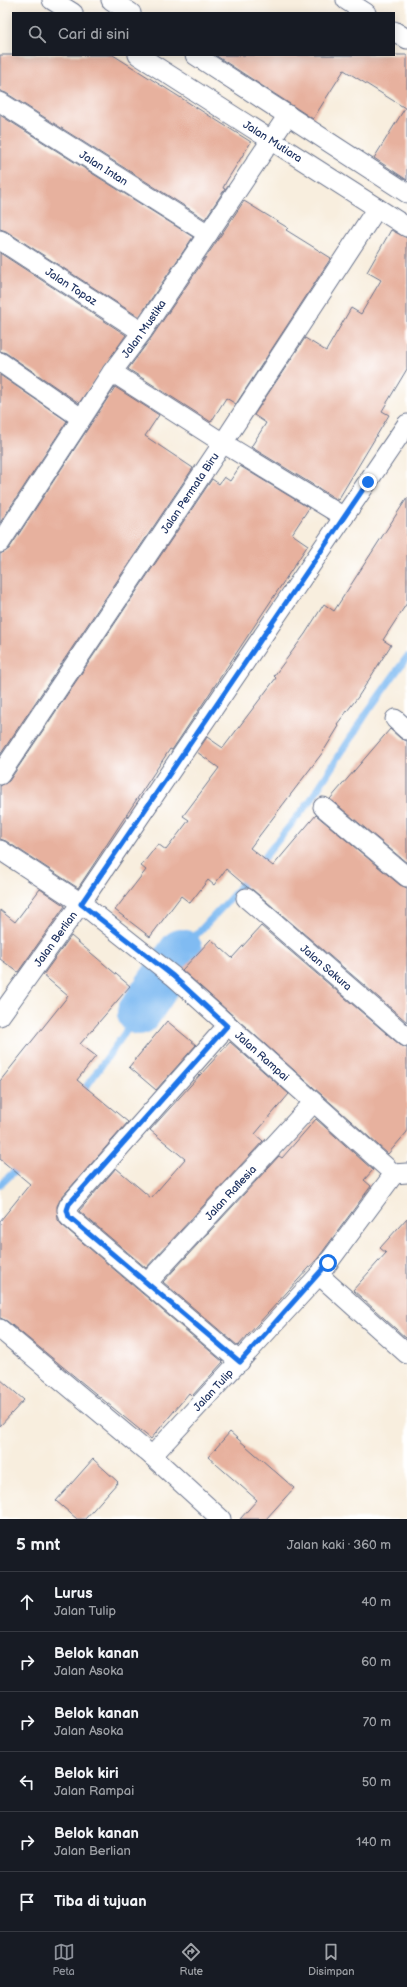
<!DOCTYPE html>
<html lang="id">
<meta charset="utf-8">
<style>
:root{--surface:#171b24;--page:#242831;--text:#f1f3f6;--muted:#9ea1a6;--line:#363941;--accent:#8c9099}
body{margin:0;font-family:"Balsamiq Sans",sans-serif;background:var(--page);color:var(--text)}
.stop{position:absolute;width:12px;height:12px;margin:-9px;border:3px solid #1a73e8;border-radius:50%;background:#fff}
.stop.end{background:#1a73e8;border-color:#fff;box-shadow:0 1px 4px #0008}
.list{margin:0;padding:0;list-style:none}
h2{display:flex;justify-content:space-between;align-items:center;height:52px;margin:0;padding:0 16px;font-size:17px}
h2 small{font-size:13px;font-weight:400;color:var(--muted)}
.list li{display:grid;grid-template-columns:26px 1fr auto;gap:12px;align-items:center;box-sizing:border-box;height:60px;padding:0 16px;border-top:1px solid var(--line)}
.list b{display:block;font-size:15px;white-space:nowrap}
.list p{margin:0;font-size:13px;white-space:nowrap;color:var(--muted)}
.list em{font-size:13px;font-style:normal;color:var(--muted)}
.icon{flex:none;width:22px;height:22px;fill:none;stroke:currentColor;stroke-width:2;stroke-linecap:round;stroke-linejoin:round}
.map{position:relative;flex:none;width:407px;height:1519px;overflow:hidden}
.search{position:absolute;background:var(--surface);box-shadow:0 2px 10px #0003;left:12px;right:12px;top:12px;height:44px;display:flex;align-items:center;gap:10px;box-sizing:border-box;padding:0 14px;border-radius:0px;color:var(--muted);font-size:15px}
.sheet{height:412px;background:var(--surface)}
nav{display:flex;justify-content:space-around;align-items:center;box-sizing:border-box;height:56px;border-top:1px solid var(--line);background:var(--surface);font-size:11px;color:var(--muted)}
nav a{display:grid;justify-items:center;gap:2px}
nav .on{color:var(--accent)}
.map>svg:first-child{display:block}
</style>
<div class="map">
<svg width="407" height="1519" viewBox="0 0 407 1519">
<rect width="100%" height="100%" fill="#fff"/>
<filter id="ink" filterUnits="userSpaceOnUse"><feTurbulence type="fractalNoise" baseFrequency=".025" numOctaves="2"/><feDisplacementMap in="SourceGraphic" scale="8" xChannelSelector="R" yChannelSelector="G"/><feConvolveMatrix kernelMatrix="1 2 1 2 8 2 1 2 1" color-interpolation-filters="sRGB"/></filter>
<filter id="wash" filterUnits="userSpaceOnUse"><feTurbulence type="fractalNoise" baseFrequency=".012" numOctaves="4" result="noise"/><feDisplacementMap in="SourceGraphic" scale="16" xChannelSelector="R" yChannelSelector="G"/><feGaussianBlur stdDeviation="0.9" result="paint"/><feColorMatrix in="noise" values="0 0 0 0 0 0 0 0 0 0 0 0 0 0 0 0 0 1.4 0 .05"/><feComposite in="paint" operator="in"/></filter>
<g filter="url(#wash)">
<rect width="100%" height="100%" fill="#f8eede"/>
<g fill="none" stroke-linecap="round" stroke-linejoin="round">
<path stroke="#80bbf2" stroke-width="7" d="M258,865l52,-64 58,-90 39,-54
M181,951l47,-50 21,-25
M81,1094l58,-81
M0,1185l21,-20"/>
<path stroke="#80bbf2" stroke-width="44" d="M139,1013l42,-62"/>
</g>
<g id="blocks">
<path fill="#e7b19e" d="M0,55h113l138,87 -25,40 -3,6 2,1 -20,30 -199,-126 -6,-2z
M215,55h192v125l-33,-22 31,-50 -61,-38 -31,49z
M0,115l193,122 -54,80 -133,-86 -6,-2z
M244,201l44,27 -2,2 45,28 -95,146 -10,-6 -15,24 -83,-53 23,-31z
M391,230l16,8v131l-25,42 7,4 -51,85 -87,-53 15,-24 -12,-8 51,-77 21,13 25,-43 10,6 20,-34 -14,-8z
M0,253l126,82 -47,68 -73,-50 -6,-2z
M0,375l67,46 -67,102z
M115,387l44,28 -14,21 48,32 -193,287v-201l9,-5z
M240,466l69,42 -17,26 16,11 -108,163 -28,42 -2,-1 -92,139 -72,-47 -6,-2v-53l9,-5 203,-302 7,5 5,-7 6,4z
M407,498v105l-24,37 8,5 -33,52 -21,27 2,2 -16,26 -73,96 23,18 43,-51 84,70 7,3v134l-154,-132 -6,-3 -21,-18 -12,16 -6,-5 -18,23 -9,-7 -31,41 -35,-27 31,-40 -5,-4 17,-22 8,6 23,-30 -6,-4 36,-48 -22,-16 10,-15 16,11 53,-70 -2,-2 31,-42 19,-30 10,7z
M390,729l10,9 7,3v122l-77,-64z
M40,889l25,17 -47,66 -18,-13v-49l15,12z
M261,926l139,119 7,3v84l-19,22 -206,-184 29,-31 21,19z
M71,936l59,50 -50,58 16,12 -19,24 51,42 -67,76 -4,8 1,14 4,5 161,137 -31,34 -3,-3 -38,46 -144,-118 -7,-3v-97l30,-37 -30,-25v-78l68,-85 -25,-21z
M167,1021l29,24 -40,45 -27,-23z
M230,1042l59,52 -34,40 8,7 -117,127 -67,-57 37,-43 35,30 34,-39 -35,-29z
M316,1119l57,51 -9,10 7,6 -53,72 -80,88 -75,-64 116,-126 3,2z
M407,1218v121l-54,-49 33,-37 -6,-5z
M0,1379l24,21 -24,26z
M230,1432l64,56 -28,31h-26l17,-19 -49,-43z
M93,1459l25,23 -33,37h-8l-21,-18z"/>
</g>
</g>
<g filter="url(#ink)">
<use href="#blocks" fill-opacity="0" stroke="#68728b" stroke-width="1"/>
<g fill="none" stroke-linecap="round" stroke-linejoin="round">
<g stroke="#68728b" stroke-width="21">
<g id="minor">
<path d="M52,0l21,13"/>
<path d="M111,0l20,13"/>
<path d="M346,0l20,13"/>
<path d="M394,31l13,8"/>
<path id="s1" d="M138,55l269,172"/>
<path d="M195,55l212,138"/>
<path id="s2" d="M0,102l208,132"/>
<path id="s3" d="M0,240l142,92"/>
<path d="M0,362l81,56"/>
<path d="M112,372l111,71 121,74"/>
<path id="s4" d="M0,543l112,-171 30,-40 146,-217"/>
<path d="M395,719l12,11"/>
<path id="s5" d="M0,775l223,-332 154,-235"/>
<path d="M323,807l84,70"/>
<path id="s6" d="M0,850l81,53 92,73 221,198 13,-1"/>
<path id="s7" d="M246,898l161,139"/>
<path id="s8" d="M0,1016l81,-113 326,-479"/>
<path d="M227,1026l-158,179 -2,5 2,7 171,145"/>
<path d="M319,1275l88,79"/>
<path id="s9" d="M147,1283l166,-180"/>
<path d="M0,1329l152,127 69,63"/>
<path id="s10" d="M152,1456l167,-181 75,-101"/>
</g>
</g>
<use href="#minor" stroke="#fff" stroke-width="19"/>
</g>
</g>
<g fill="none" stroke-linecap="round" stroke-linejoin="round" filter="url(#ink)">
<path stroke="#1a73e8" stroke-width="5" d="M328,1263l-88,99 -171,-145 -2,-7 2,-6 158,-178 -54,-50 -92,-72 287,-422"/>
</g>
<g text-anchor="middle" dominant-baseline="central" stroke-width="4" stroke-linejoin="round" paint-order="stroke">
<g font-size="11" fill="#1b2f5e" stroke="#fff">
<text stroke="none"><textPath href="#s1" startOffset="160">Jalan Mutiara</textPath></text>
<text stroke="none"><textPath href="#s2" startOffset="123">Jalan Intan</textPath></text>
<text stroke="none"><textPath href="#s3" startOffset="85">Jalan Topaz</textPath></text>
<text stroke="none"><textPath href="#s4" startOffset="258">Jalan Mustika</textPath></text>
<text stroke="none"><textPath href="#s5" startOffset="340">Jalan Permata Biru</textPath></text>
<text stroke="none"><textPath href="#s8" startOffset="95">Jalan Berlian</textPath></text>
<text stroke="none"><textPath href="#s7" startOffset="106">Jalan Sakura</textPath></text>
<text stroke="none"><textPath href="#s6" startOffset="334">Jalan Rampai</textPath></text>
<text stroke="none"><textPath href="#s9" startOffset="123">Jalan Raflesia</textPath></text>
<text stroke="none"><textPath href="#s10" startOffset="90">Jalan Tulip</textPath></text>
</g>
</g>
</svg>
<div class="stop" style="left:328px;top:1263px"></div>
<div class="stop end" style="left:368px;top:482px"></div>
<div class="search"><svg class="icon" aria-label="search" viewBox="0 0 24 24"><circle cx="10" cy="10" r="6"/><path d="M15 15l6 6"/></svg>Cari di sini</div>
</div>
<section class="sheet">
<h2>5 mnt<small>Jalan kaki · 360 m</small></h2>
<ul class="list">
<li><svg class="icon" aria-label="ahead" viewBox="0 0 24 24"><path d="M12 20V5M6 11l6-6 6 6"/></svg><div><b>Lurus</b><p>Jalan Tulip</p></div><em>40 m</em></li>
<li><svg class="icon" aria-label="right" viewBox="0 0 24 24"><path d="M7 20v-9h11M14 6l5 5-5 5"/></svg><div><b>Belok kanan</b><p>Jalan Asoka</p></div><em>60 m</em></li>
<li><svg class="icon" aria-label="right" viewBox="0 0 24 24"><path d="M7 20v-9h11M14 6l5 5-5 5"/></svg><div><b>Belok kanan</b><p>Jalan Asoka</p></div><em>70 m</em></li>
<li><svg class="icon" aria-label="left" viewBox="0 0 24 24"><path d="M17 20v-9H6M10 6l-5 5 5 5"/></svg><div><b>Belok kiri</b><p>Jalan Rampai</p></div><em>50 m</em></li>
<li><svg class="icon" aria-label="right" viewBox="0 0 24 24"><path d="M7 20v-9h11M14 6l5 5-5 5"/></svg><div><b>Belok kanan</b><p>Jalan Berlian</p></div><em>140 m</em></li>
<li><svg class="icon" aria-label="arrive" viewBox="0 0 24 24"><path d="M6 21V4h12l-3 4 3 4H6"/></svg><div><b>Tiba di tujuan</b></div></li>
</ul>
</section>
<nav>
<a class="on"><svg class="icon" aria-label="map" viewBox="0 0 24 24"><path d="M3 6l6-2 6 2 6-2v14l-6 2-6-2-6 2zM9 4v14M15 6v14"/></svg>Peta</a>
<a><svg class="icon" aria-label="directions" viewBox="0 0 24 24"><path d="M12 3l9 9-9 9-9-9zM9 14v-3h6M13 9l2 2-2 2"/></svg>Rute</a>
<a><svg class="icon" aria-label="saved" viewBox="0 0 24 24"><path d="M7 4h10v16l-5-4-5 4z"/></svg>Disimpan</a>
</nav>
